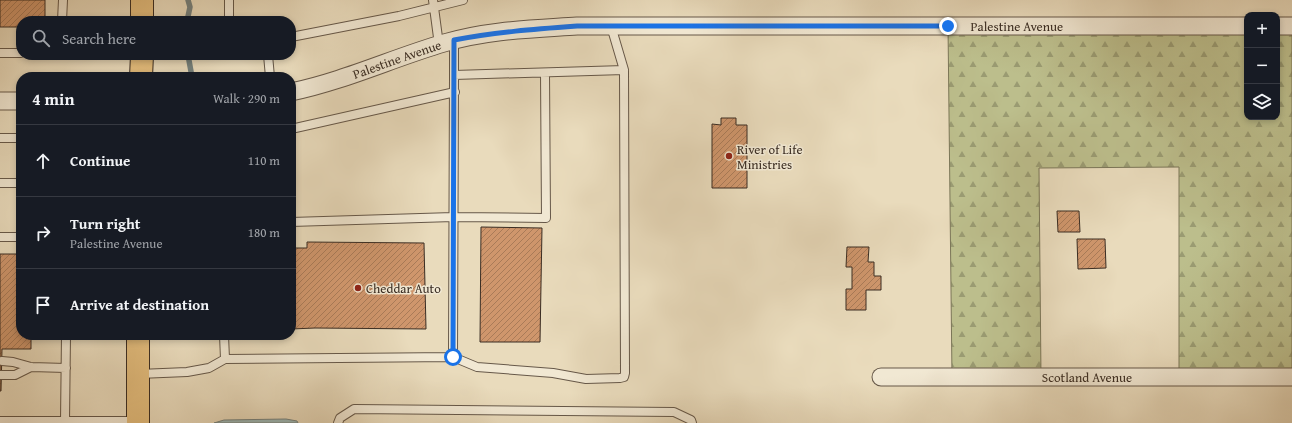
<!DOCTYPE html>
<meta charset="utf-8">
<style>
:root{--surface:#171b24;--page:#242831;--text:#f1f3f6;--muted:#9ea1a6;--line:#363941}
body{margin:0;font-family:"Gentium Book Plus",serif;background:var(--page);color:var(--text)}
.controls{position:absolute;right:12px;top:12px;display:grid;overflow:hidden;border-radius:8px;box-shadow:0 2px 6px #0003}
.controls button{width:36px;height:36px;display:grid;place-items:center;padding:0;border:0;border-bottom:1px solid var(--line);background:var(--surface);color:var(--text);font:20px sans-serif}
.stop{position:absolute;width:12px;height:12px;margin:-9px;border:3px solid #1a73e8;border-radius:50%;background:#fff}
.stop.end{background:#1a73e8;border-color:#fff;box-shadow:0 1px 4px #0008}
.list{margin:0;padding:0;list-style:none}
h2{display:flex;justify-content:space-between;align-items:center;height:52px;margin:0;padding:0 16px;font-size:17px}
h2 small{font-size:13px;font-weight:400;color:var(--muted)}
.list li{display:grid;grid-template-columns:26px 1fr auto;gap:12px;align-items:center;box-sizing:border-box;height:72px;padding:0 16px;border-top:1px solid var(--line)}
.list b{display:block;font-size:15px;white-space:nowrap}
.list p{margin:0;font-size:13px;white-space:nowrap;color:var(--muted)}
.list em{font-size:13px;font-style:normal;color:var(--muted)}
.icon{flex:none;width:22px;height:22px;fill:none;stroke:currentColor;stroke-width:2;stroke-linecap:round;stroke-linejoin:round}
.map{position:relative;flex:none;width:1292px;height:423px;overflow:hidden}
.search{position:absolute;background:var(--surface);box-shadow:0 2px 6px #0003;left:16px;top:16px;width:280px;height:44px;display:flex;align-items:center;gap:10px;box-sizing:border-box;padding:0 14px;border-radius:16px;color:var(--muted);font-size:15px}
.panel{position:absolute;background:var(--surface);box-shadow:0 2px 6px #0003;left:16px;top:72px;width:280px;height:268px;border-radius:16px}
.map>svg:first-child{display:block}
</style>
<div class="map">
<svg width="1292" height="423" viewBox="0 0 1292 423">
<defs>
<pattern id="forest-firs" width="22" height="20" patternUnits="userSpaceOnUse"><rect width="22" height="20" fill="#bcbe8c"/><path d="M5 1l3.5 6h-7zM16 11l3.5 6h-7z" fill="#9a9b72"/></pattern>
<pattern id="building-hatch" width="6" height="6" patternUnits="userSpaceOnUse"><rect width="6" height="6" fill="#cf966c"/><path d="M-1 1l2-2M0 6l6-6M5 7l2-2" fill="none" stroke="#a97b58"/></pattern>
</defs>
<rect width="100%" height="100%" fill="#e9dbbc"/>
<filter id="stains"><feTurbulence type="fractalNoise" baseFrequency=".005" numOctaves="4"/><feColorMatrix values="0 0 0 0 .2 0 0 0 0 .09 0 0 0 0 .02 0 0 0 .5 -.17"/></filter>
<radialGradient id="worn" r=".72"><stop offset=".6" stop-color="#630" stop-opacity="0"/><stop offset="1" stop-color="#630" stop-opacity=".3"/></radialGradient>
<path fill="url(#forest-firs)" stroke="#7b7658" d="M948,26h299v91h30v-91h15v351h-113v-210l-140,1 2,209h-89z"/>
<path fill="#9ab9ba" stroke="#74817e" d="M286,419l11,2 1,2h-84l10,-3z"/>
<g fill="none" stroke-linecap="round" stroke-linejoin="round">
<path stroke="#74817e" stroke-width="5.5" d="M187,21l3,-14 -2,-7
M188,55l4,22"/>
</g>
<path fill="url(#building-hatch)" stroke="#3a2d23" d="M0,0h45v21h-24v6h-21z
M721,118h15v7h11v63h-35v-64l9,1z
M1057,211h22l1,21h-22z
M481,227l61,1 -2,114h-60z
M1077,239h28l1,29 -28,1z
M307,242l117,1 2,86 -111,-1 -24,1v-81h16z
M847,247h22l-1,15h6v14h7v14h-15v20h-20v-21h6v-22h-6z
M0,254h21v81h10v14h-29l-1,42h-1z"/>
<g fill="none" stroke-linecap="round" stroke-linejoin="round">
<g stroke="#665849" stroke-width="10">
<path id="lane" d="M433,0l6,45
M62,21l1,-21
M229,21v-21
M611,26l13,44
M291,37l108,-21 64,-16
M454,40v35
M0,53h21
M268,55l2,22
M291,129l164,-37
M0,138h21
M0,183h21
M291,222l162,-5 93,1 -1,-145
M0,237h21
M224,335l1,24
M2,361l11,1 18,5 35,1
M139,374l48,-2 22,-4 16,-9 228,-2 24,10 76,6 33,6 34,-1 4,-1 1,-4 -1,-303 -170,5 -1,282
M1,375h14l16,-8
M0,421h137
M65,421l1,-86
M338,423l2,-5 14,-9 320,3 17,8 1,3"/>
</g>
<g stroke="#665849" stroke-width="19">
<g id="street">
<path d="M1277,26h15"/>
<path id="s1" d="M291,92c53,-11 102,-34 153,-49 43,-13 89,-14 133,-17h670"/>
<path d="M0,101h21"/>
<path id="s2" d="M881,377h411"/>
</g>
</g>
<g stroke="#3a2d23" stroke-width="24">
<path id="primary" d="M142,0v21
M141,77l1,-22
M138,423v-88"/>
</g>
<use href="#lane" stroke="#f1e8d3" stroke-width="8"/>
<use href="#street" stroke="#f1e8d3" stroke-width="17"/>
<use href="#primary" stroke="#e4be7e" stroke-width="22"/>
</g>
<g fill="none" stroke-linecap="round" stroke-linejoin="round">
<path stroke="#1a73e8" stroke-width="5" d="M453,357l1,-317c41,-8 82,-11 123,-14h371"/>
</g>
<g fill="#8f2418" stroke="#f1e8d3" stroke-width="1.5">
<circle cx="729" cy="156" r="4"/>
<circle cx="358" cy="288" r="4"/>
</g>
<g text-anchor="middle" dominant-baseline="central" stroke-width="3" stroke-linejoin="round" paint-order="stroke">
<g font-size="13" fill="#3a2d23" stroke="#f1e8d3">
<text stroke="none"><textPath href="#s1" startOffset="735">Palestine Avenue</textPath></text>
<text stroke="none"><textPath href="#s1" startOffset="111">Palestine Avenue</textPath></text>
<text stroke="none"><textPath href="#s2" startOffset="206">Scotland Avenue</textPath></text>
</g>
<g font-size="13" fill="#3a2d23" stroke="#f1e8d3" text-anchor="start">
<text x="737" y="149">River of Life<tspan x="737" dy="15">Ministries</tspan></text>
<text x="366" y="288">Cheddar Auto</text>
</g>
</g>
<rect width="100%" height="100%" filter="url(#stains)"/>
<rect width="100%" height="100%" fill="url(#worn)"/>
</svg>
<div class="controls">
<button>+</button>
<button>−</button>
<button><svg class="icon" aria-label="layers" viewBox="0 0 24 24"><path d="M12 4l9 5-9 5-9-5zM3 14l9 5 9-5"/></svg></button>
</div>
<div class="stop" style="left:453px;top:357px"></div>
<div class="stop end" style="left:948px;top:26px"></div>
<div class="search"><svg class="icon" aria-label="search" viewBox="0 0 24 24"><circle cx="10" cy="10" r="6"/><path d="M15 15l6 6"/></svg>Search here</div>
<section class="panel">
<h2>4 min<small>Walk · 290 m</small></h2>
<ul class="list">
<li><svg class="icon" aria-label="ahead" viewBox="0 0 24 24"><path d="M12 20V5M6 11l6-6 6 6"/></svg><div><b>Continue</b></div><em>110 m</em></li>
<li><svg class="icon" aria-label="right" viewBox="0 0 24 24"><path d="M7 20v-9h11M14 6l5 5-5 5"/></svg><div><b>Turn right</b><p>Palestine Avenue</p></div><em>180 m</em></li>
<li><svg class="icon" aria-label="arrive" viewBox="0 0 24 24"><path d="M6 21V4h12l-3 4 3 4H6"/></svg><div><b>Arrive at destination</b></div></li>
</ul>
</section>
</div>
